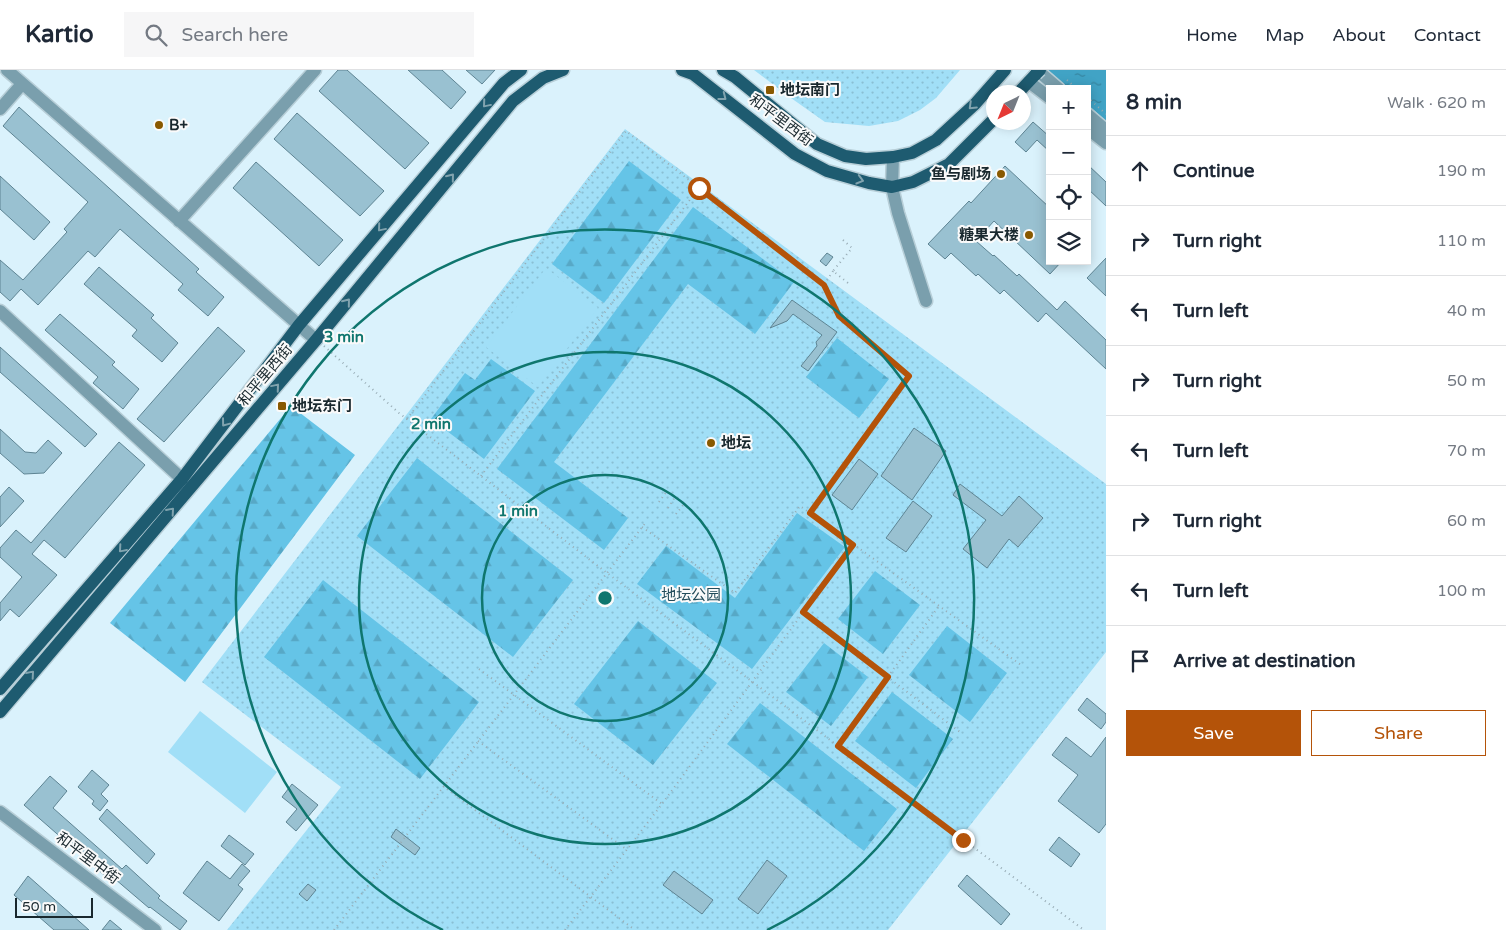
<!DOCTYPE html>
<meta charset="utf-8">
<style>
:root{--surface:#fff;--page:#f6f6f7;--text:#1f2937;--muted:#747a83;--line:#e0e1e3;--accent:#b45309}
body{margin:0;font-family:"Varela Round","Noto Sans SC",sans-serif;background:var(--page);color:var(--text)}
.controls{position:absolute;right:15px;top:15px;display:grid;overflow:hidden;border-radius:0px;box-shadow:0 2px 12px #0003}
.controls button{width:45px;height:45px;display:grid;place-items:center;padding:0;border:0;border-bottom:1px solid var(--line);background:var(--surface);color:var(--text);font:25px sans-serif}
.compass{position:absolute;left:986px;top:15px;width:45px;height:45px;border-radius:50%;background:var(--surface);box-shadow:0 2px 12px #0003;rotate:223deg}
.scale{position:absolute;left:15px;bottom:12px;width:78px;box-sizing:border-box;padding-left:5px;border:2px solid #19282e;border-top:0;font-size:14px;line-height:18px;white-space:nowrap;color:#19282e;-webkit-text-stroke:4px #fafafa;paint-order:stroke}
.stop{position:absolute;width:15px;height:15px;margin:-11px;border:4px solid #b45309;border-radius:50%;background:#fff}
.stop.end{background:#b45309;border-color:#fff;box-shadow:0 1px 5px #0008}
.list{margin:0;padding:0;list-style:none}
h2{display:flex;justify-content:space-between;align-items:center;height:65px;margin:0;padding:0 20px;font-size:21px}
h2 small{font-size:16px;font-weight:400;color:var(--muted)}
.list li{display:grid;grid-template-columns:32px 1fr auto;gap:15px;align-items:center;box-sizing:border-box;height:70px;padding:0 20px;border-top:1px solid var(--line)}
.list b{display:block;font-size:19px;white-space:nowrap}
.list em{font-size:16px;font-style:normal;color:var(--muted)}
.actions{display:flex;gap:10px;padding:15px 20px}
.actions a{flex:1;padding:11px 0;border:1px solid var(--accent);border-radius:0px;text-align:center;font-size:18px;color:var(--accent)}
.actions .main{background:var(--accent);color:#fff}
.icon{flex:none;width:28px;height:28px;fill:none;stroke:currentColor;stroke-width:2;stroke-linecap:round;stroke-linejoin:round}
.map{position:relative;flex:none;width:1106px;height:860px;overflow:hidden}
header{display:flex;align-items:center;gap:30px;box-sizing:border-box;height:70px;padding:0 25px;background:var(--surface);border-bottom:1px solid var(--line)}
header strong{font-size:24px}
nav{display:flex;gap:28px;margin-inline-start:auto;font-size:18px}
.search{width:350px;height:45px;background:var(--page);display:flex;align-items:center;gap:12px;box-sizing:border-box;padding:0 18px;border-radius:0px;color:var(--muted);font-size:19px}
main{display:flex}
aside{flex:1;background:var(--surface)}
.map>svg:first-child{display:block}
</style>
<header>
<strong>Kartio</strong>
<div class="search"><svg class="icon" aria-label="search" viewBox="0 0 24 24"><circle cx="10" cy="10" r="6"/><path d="M15 15l6 6"/></svg>Search here</div>
<nav><a>Home</a><a>Map</a><a>About</a><a>Contact</a></nav>
</header>
<main>
<div class="map">
<svg width="1106" height="860" viewBox="0 0 1106 860">
<defs>
<pattern id="grass-dots" width="8" height="8" patternUnits="userSpaceOnUse" patternTransform="scale(1.25)"><rect width="8" height="8" fill="#a1dff7"/><path d="M2 2h.1M6 6h.1" fill="none" stroke="#8abfd4" stroke-width="1.8" stroke-linecap="round"/></pattern>
<pattern id="forest-firs" width="22" height="20" patternUnits="userSpaceOnUse" patternTransform="scale(1.25)"><rect width="22" height="20" fill="#65c4e7"/><path d="M5 1l3.5 6h-7zM16 11l3.5 6h-7z" fill="#57a8c6"/></pattern>
<pattern id="water-ripples" width="26" height="14" patternUnits="userSpaceOnUse" patternTransform="scale(1.25)"><rect width="26" height="14" fill="#41a3c5"/><path d="M2 4q2-2 4 0t4 0M15 11q2-2 4 0t4 0" fill="none" stroke="#3685a0"/></pattern>
</defs>
<rect width="100%" height="100%" fill="#daf2fc"/>
<path fill="url(#grass-dots)" d="M754,0h206l-24,28 -16,12 -22,11 -29,5 -44,-4 -34,-24z
M625,59l481,355v168l-218,278h-661l114,-143 -139,-105z"/>
<path fill="url(#forest-firs)" d="M629,91l52,39 -77,103 -52,-39z
M693,137l101,75 -39,52 -67,-50 -134,178 74,56 -24,32 -107,-81z
M837,268l52,41 -30,39 -53,-41z
M491,289l44,32 -51,68 -53,-40 34,-46 10,7z
M291,336l64,49 -170,227 -75,-59z
M417,388l156,122 -60,77 -156,-121z
M797,443l48,34 -93,122 -115,-85 29,-38 69,52z
M875,501l45,34 -37,49 -45,-35z
M323,510l156,122 -59,77 -156,-122z
M638,551l79,62 -64,82 -79,-61z
M947,556l60,47 -37,49 -61,-47z
M824,573l44,34 -37,49 -45,-34z
M892,622l61,47 -37,49 -61,-47z
M760,633l137,106 -33,42 -137,-107z"/>
<path fill="#a1dff7" d="M546,198l52,40 -60,79 -52,-40z
M200,641l77,61 -32,41 -77,-61z"/>
<path fill="url(#water-ripples)" d="M1048,0h58v51l-19,-17v-15h-18z"/>
<path fill="#99c1d1" stroke="#5e8493" d="M338,0h9l82,73 -24,26 -86,-78z
M408,0h34l24,22 -15,17z
M466,0h29l-13,14z
M19,37l180,162 -3,3 28,25 -16,19 -30,-26 5,-6 -63,-55 -25,28 -7,-6 -50,54 -17,-16 -11,12 -10,-9v-32l23,20 44,-48 -3,-3 24,-27 -85,-76z
M297,43l87,78 -24,25 -86,-77z
M1033,52l17,15v15l-13,-12 -11,12 -11,-10z
M256,92l87,78 -24,26 -86,-78z
M1087,94l19,18v24l-19,-18z
M1005,96l45,42v53h12l-12,13 -56,-53 -18,20 17,15 1,-1 23,21 2,-2 38,36 8,-9 41,39v29l-60,-56 -8,9 -34,-32 -4,4 -22,-20 -2,2 -25,-23 -6,6 -17,-15 41,-43 2,2z
M0,106l50,46 -16,18 -34,-31z
M827,183l6,4 -7,9 -6,-5z
M1106,188v38l-19,-18z
M99,197l55,48 -3,3 27,25 -16,19 -30,-26 5,-6 -53,-46z
M792,230l45,32 -29,39 -7,-5 16,-20 -1,-4 6,-7 -29,-21 -6,7 -17,7z
M60,244l55,48 -3,3 27,24 -16,20 -30,-26 5,-6 -53,-47z
M218,257l27,24 -81,91 -27,-23z
M0,277l97,87 -12,13 -85,-75z
M914,358l32,23 -34,49 -31,-24z
M0,359l25,23 11,1 12,-13 14,13 -18,20 -20,1 -24,-21z
M119,372l26,23 -80,93 -21,-18 -12,14 25,21 -38,42 -9,-8 -10,12v-18l22,-26 -22,-20v-9l16,-18 15,13z
M859,389l19,15 -26,36 -20,-15z
M960,414l42,32 17,-20 24,22 -25,29 -9,-8 -22,29 -24,-19 23,-29 -33,-25z
M9,417l15,14 -24,26v-30z
M913,431l19,15 -26,36 -20,-14z
M1087,628l19,16v8l-5,7 -23,-19z
M1066,667l25,20 15,-20v87l-7,9 -41,-32 20,-26 -26,-20z
M92,700l17,15 -8,9 7,7 -8,10 -8,-7 2,-3 -16,-14z
M50,706l17,15 -14,17 69,61 4,-4 34,31 -2,2 29,23 -7,9 -30,-23 -1,1 -34,-29 -3,3 -88,-77z
M292,714l26,21 -22,26 -10,-9 11,-13 -15,-12z
M107,739l48,45 -8,10 -48,-45z
M396,759l24,19 -5,7 -24,-18z
M229,765l25,19 -9,11 -24,-19z
M1059,767l21,17 -9,13 -22,-17z
M767,790l20,16 -29,38 -20,-15z
M207,791l23,18 12,-15 8,7 -12,14 5,4 -24,32 -36,-28z
M674,801l39,29 -11,14 -39,-29z
M967,805l43,39 -9,11 -43,-39z
M28,806l61,54h-35l-40,-35z
M308,814l8,6 -9,11 -8,-7z
M110,850l12,10h-20z"/>
<g fill="none" stroke-linecap="round" stroke-linejoin="round">
<g stroke="#b7ced7" stroke-width="15">
<path id="minor" d="M7,0l309,270
M1037,0l22,19
M1029,12l21,16
M0,39l22,-25
M1087,44l19,16
M1087,58l19,15
M893,87l-1,30 6,26 28,88
M179,151l136,-151
M0,241l182,168
M0,742l155,118"/>
</g>
<g stroke="#b7ced7" stroke-width="15">
<path id="major" d="M682,0l11,4 102,80 32,17 42,12 23,4 21,-5 36,-18 45,-45
M723,0l12,7 82,67 28,12 21,3 27,-2 19,-4 24,-13 39,-36 30,-34
M1019,22l17,-18
M0,619l182,-210 117,-154 205,-242 17,-13
M0,642l316,-372 197,-239 30,-23 20,-8"/>
</g>
<path stroke="#97abb4" stroke-width="2" stroke-dasharray="1 4" stroke-linecap="butt" d="M1067,10l10,9
M1087,27l19,17
M843,170l9,8 -19,23 15,12
M833,201l-9,14 15,31 70,60 -99,137 211,152
M324,276l75,67 208,160 477,357
M407,349l219,-288 198,154
M481,406l217,-287
M659,432l8,-11
M668,438l7,-11
M676,444l8,-10
M642,457l93,66 65,-87 10,7
M803,543l157,119
M479,599l183,135
M478,671l148,108
M838,676l101,-140
M443,716l192,144
M334,860l312,-408
M565,860l97,-126 191,-259"/>
<use href="#minor" stroke="#7a9fad" stroke-width="12"/>
<use href="#major" stroke="#1e5b70" stroke-width="12"/>
<g stroke="#b7ced7" stroke-width="15" stroke-linecap="butt">
<path id="major-bridge" d="M1036,4l4,-4"/>
</g>
<use href="#major-bridge" stroke="#1e5b70" stroke-width="12"/>
</g>
<defs><path id="oneway-chevron" d="M-2-3.5L2.5 0L-2 3.5" fill="none" stroke-width="1.6" stroke-linecap="round" stroke-linejoin="round" transform="scale(1.25)"/></defs>
<g stroke="#81a3ae">
<use href="#oneway-chevron" transform="translate(723 27) rotate(38)"/>
<use href="#oneway-chevron" transform="translate(486 34) rotate(130)"/>
<use href="#oneway-chevron" transform="translate(972 36) rotate(136)"/>
<use href="#oneway-chevron" transform="translate(451 107) rotate(-51)"/>
<use href="#oneway-chevron" transform="translate(860 110) rotate(16)"/>
<use href="#oneway-chevron" transform="translate(381 158) rotate(130)"/>
<use href="#oneway-chevron" transform="translate(347 232) rotate(-51)"/>
<use href="#oneway-chevron" transform="translate(276 317) rotate(-50)"/>
<use href="#oneway-chevron" transform="translate(225 353) rotate(127)"/>
<use href="#oneway-chevron" transform="translate(171 441) rotate(-49)"/>
<use href="#oneway-chevron" transform="translate(122 479) rotate(131)"/>
<use href="#oneway-chevron" transform="translate(31 604) rotate(-49)"/>
</g>
<g fill="none" stroke-linecap="round" stroke-linejoin="round">
<path stroke="#b45309" stroke-width="6" d="M699,118l125,97 15,31 70,60 -99,137 43,32 -50,67 85,65 -50,69 125,94"/>
</g>
<g fill="none" stroke="#0f766e" stroke-width="2.5">
<circle cx="605" cy="528" r="123"/>
<circle cx="605" cy="528" r="246"/>
<path d="M443 860A369 369 0 1 1 767 860"/>
</g>
<g fill="#895900" stroke="#fafafa" stroke-width="2">
<rect x="765" y="15" width="10" height="10" rx="2.5"/>
<circle cx="159" cy="55" r="5"/>
<circle cx="1001" cy="104" r="5"/>
<circle cx="1029" cy="165" r="5"/>
<rect x="277" y="331" width="10" height="10" rx="2.5"/>
<circle cx="711" cy="373" r="5"/>
</g>
<g text-anchor="middle" dominant-baseline="central" stroke-width="4" stroke-linejoin="round" paint-order="stroke">
<g font-size="15" font-weight="bold" fill="#19282e" stroke="#fafafa" text-anchor="start">
<text x="780" y="20">地坛南门</text>
<text x="169" y="55">B+</text>
<text x="991" y="104" text-anchor="end">鱼与剧场</text>
<text x="1019" y="165" text-anchor="end">糖果大楼</text>
<text x="292" y="336">地坛东门</text>
<text x="721" y="373">地坛</text>
</g>
<g font-size="15" fill="#19282e" stroke="#fafafa">
<text transform="translate(781 50) rotate(37)">和平里西街</text>
<text transform="translate(265 305) rotate(-50)">和平里西街</text>
<text transform="translate(88 788) rotate(37)">和平里中街</text>
</g>
<g font-size="15" fill="#224c5b" stroke="#fafafa">
<text x="691" y="525">地坛公园</text>
</g>
</g>
<circle cx="605" cy="528" r="8" fill="#0f766e" stroke="#fafafa" stroke-width="2.5"/>
<g font-size="15" text-anchor="middle" font-weight="bold" fill="#0f766e" stroke="#fafafa" stroke-width="4" stroke-linejoin="round" paint-order="stroke">
<text x="344" y="272">3 min</text>
<text x="431" y="359">2 min</text>
<text x="518" y="446">1 min</text>
</g>
</svg>
<div class="controls">
<button>+</button>
<button>−</button>
<button><svg class="icon" aria-label="locate" viewBox="0 0 24 24"><circle cx="12" cy="12" r="6"/><path d="M12 2v4M12 18v4M2 12h4M18 12h4"/></svg></button>
<button><svg class="icon" aria-label="layers" viewBox="0 0 24 24"><path d="M12 4l9 5-9 5-9-5zM3 14l9 5 9-5"/></svg></button>
</div>
<svg class="compass" viewBox="-18 -18 36 36"><path d="M0-13l5 13h-10z" fill="#e53935"/><path d="M0 13l5-13h-10z" fill="#747a83"/></svg>
<div class="scale">50 m</div>
<div class="stop" style="left:699px;top:118px"></div>
<div class="stop end" style="left:963px;top:770px"></div>
</div>
<aside>
<h2>8 min<small>Walk · 620 m</small></h2>
<ul class="list">
<li><svg class="icon" aria-label="ahead" viewBox="0 0 24 24"><path d="M12 20V5M6 11l6-6 6 6"/></svg><div><b>Continue</b></div><em>190 m</em></li>
<li><svg class="icon" aria-label="right" viewBox="0 0 24 24"><path d="M7 20v-9h11M14 6l5 5-5 5"/></svg><div><b>Turn right</b></div><em>110 m</em></li>
<li><svg class="icon" aria-label="left" viewBox="0 0 24 24"><path d="M17 20v-9H6M10 6l-5 5 5 5"/></svg><div><b>Turn left</b></div><em>40 m</em></li>
<li><svg class="icon" aria-label="right" viewBox="0 0 24 24"><path d="M7 20v-9h11M14 6l5 5-5 5"/></svg><div><b>Turn right</b></div><em>50 m</em></li>
<li><svg class="icon" aria-label="left" viewBox="0 0 24 24"><path d="M17 20v-9H6M10 6l-5 5 5 5"/></svg><div><b>Turn left</b></div><em>70 m</em></li>
<li><svg class="icon" aria-label="right" viewBox="0 0 24 24"><path d="M7 20v-9h11M14 6l5 5-5 5"/></svg><div><b>Turn right</b></div><em>60 m</em></li>
<li><svg class="icon" aria-label="left" viewBox="0 0 24 24"><path d="M17 20v-9H6M10 6l-5 5 5 5"/></svg><div><b>Turn left</b></div><em>100 m</em></li>
<li><svg class="icon" aria-label="arrive" viewBox="0 0 24 24"><path d="M6 21V4h12l-3 4 3 4H6"/></svg><div><b>Arrive at destination</b></div></li>
</ul>
<div class="actions"><a class="main">Save</a><a>Share</a></div>
</aside>
</main>
